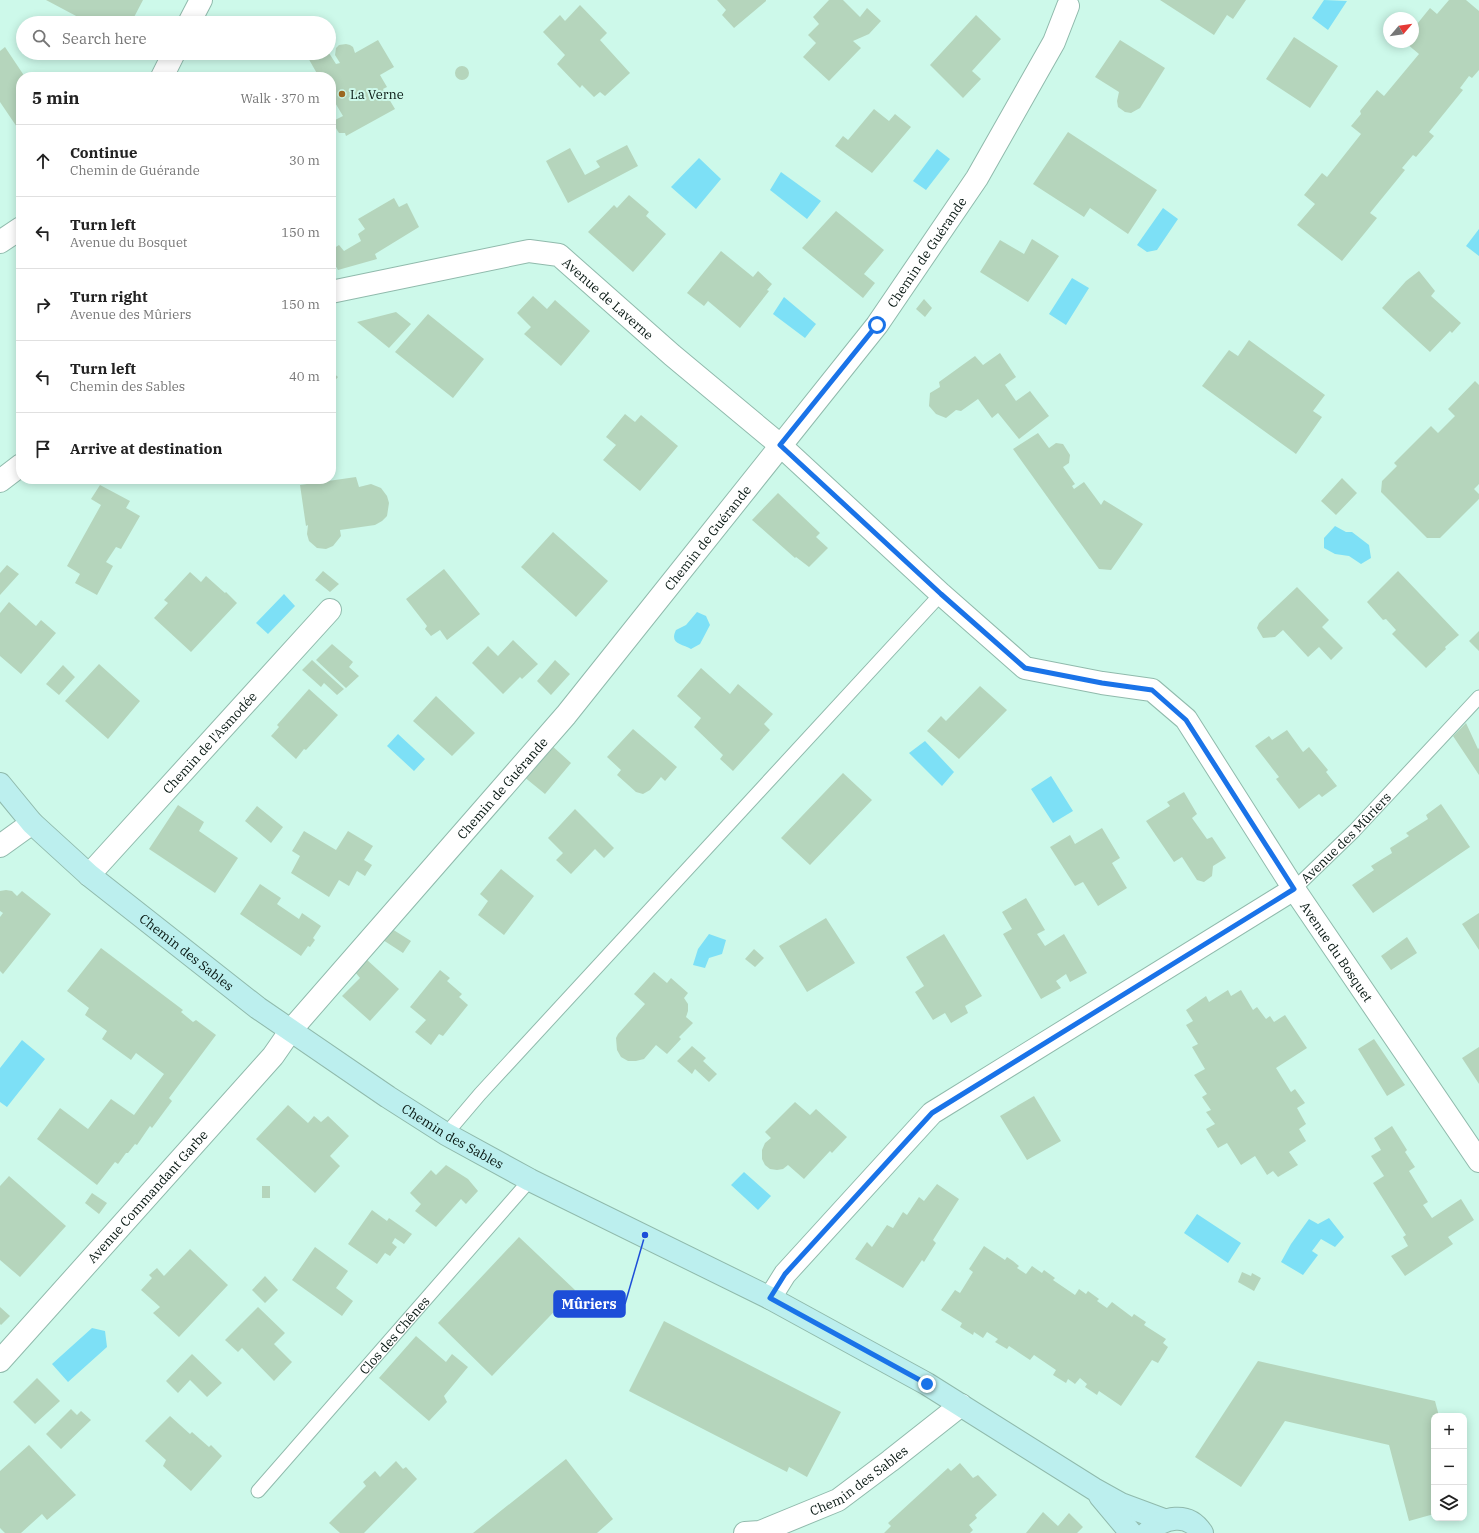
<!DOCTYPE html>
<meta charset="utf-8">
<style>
:root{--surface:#fff;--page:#f2f2f2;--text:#222;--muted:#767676;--line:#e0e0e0}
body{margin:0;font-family:"IBM Plex Serif",serif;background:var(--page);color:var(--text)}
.controls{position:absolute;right:12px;bottom:12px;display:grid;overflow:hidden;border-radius:8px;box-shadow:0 2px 10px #0003}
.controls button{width:36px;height:36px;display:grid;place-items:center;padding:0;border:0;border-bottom:1px solid var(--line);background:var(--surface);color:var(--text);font:20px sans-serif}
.compass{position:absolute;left:1383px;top:12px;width:36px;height:36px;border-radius:50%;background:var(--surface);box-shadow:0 2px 10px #0003;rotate:61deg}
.stop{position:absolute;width:12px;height:12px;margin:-9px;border:3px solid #1a73e8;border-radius:50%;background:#fff}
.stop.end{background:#1a73e8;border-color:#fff;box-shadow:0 1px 4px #0008}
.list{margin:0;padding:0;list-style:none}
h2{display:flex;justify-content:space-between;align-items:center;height:52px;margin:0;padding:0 16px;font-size:17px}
h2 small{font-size:13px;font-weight:400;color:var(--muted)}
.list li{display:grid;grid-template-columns:26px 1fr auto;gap:12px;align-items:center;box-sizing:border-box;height:72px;padding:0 16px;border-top:1px solid var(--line)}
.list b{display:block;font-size:15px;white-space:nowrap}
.list p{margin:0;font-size:13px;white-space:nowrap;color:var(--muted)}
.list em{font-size:13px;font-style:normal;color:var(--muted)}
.icon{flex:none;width:22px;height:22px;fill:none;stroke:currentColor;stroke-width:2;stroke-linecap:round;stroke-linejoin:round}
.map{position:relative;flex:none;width:1479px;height:1533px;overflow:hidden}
.search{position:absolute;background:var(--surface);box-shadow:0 2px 10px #0003;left:16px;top:16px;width:320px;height:44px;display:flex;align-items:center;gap:10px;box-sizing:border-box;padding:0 14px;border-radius:22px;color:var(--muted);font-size:15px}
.panel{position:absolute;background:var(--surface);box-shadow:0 2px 10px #0003;left:16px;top:72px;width:320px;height:412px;border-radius:16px}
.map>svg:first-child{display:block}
</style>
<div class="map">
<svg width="1479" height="1533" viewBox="0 0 1479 1533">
<rect width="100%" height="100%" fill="#cdf9ea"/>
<path fill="#7de0f6" d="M1324,0l23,1 -19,29 -16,-12z
M937,149l13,10 -24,31 -13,-9z
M699,158l22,21 -25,30 -25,-22z
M781,172l40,29 -14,18 -37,-29z
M1163,208l15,11 -21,31 -10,2 -10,-7z
M1479,229v27l-13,-10z
M1072,278l17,10 -23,37 -17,-11z
M784,297l32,27 -11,14 -32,-24z
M1335,526l11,6h6l17,13 2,13 -10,6 -12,-8 -14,-2 -11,-6v-10z
M284,594l11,12 -27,28 -12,-11z
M697,612l9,4 4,9 -10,19 -9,5c-9,-5 -22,-5 -15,-19l10,-5z
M398,734l27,25 -11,12 -27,-25z
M925,741l29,31 -12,14 -33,-33z
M1051,776l22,35 -20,12 -22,-34z
M709,934l17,6 -4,14 -13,4 -4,10 -12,-3 5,-16z
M22,1040l23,19 -38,48 -7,-5v-34z
M744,1172l27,24 -13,14 -27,-25z
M1197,1214l44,29 -13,20 -44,-30z
M1329,1218l15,19 -9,10 -14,-8 -9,12 6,4 -15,20 -22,-13 10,-18 18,-25 9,5z
M92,1328l13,3 2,16 -39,35 -16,-18z"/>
<path fill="#b5d5bc" d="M46,0h97l-12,23h-56l3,-6z
M717,0h49v1l-32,27 -12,-13 4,-5z
M829,0h14l17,17 7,-9 14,13 -12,13 -16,7 8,7 -32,33 -26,-24 13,-14 -8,-8 11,-11 -6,-7z
M1160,0h86l-13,19 -6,-4 -13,20z
M1449,0h17l13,11v59l-7,8 -3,-2 -9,12 3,2 -34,42 5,4 -18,21 -3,-2 -11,13 3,2 -35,43 7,5 -35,43 -45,-36 18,-21 -11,-9 18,-22 5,4 34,-43 -10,-8 10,-12 -1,-3 17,-21 7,6 35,-42 -12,-10 2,-2h4v-5l4,-4 -4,-4 17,-21 7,6z
M580,5l27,28 -7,7 30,33 -25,23 -5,-4 -6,5 -12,-12 -2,3 -23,-24 8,-9 -22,-23 17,-17 5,6z
M976,15l25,24 -29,32 9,8 -18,19 -33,-33z
M1294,37l44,29 -28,42 -44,-29z
M378,40l16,27 -14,8 7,12 -4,2 12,20 -49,27 -1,-3h-6l-5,-8 1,-5 8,-4 -12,-20v-19h-12l-12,-21 4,-3h18l7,11 4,-1 -5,-8 1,-7 3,-3 7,-1 4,1 3,2 2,6z
M1120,40l45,28 -25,40 -9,5 -6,-1 -7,-5 -1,-6 2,-9 -24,-15z
M5,47l20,30h-4v56l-21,-31v-51z
M107,53h9l-2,5z
M455 73a7 7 0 1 1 14 0a7 7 0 1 1-14 0Z
M874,109l15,12 6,-7 16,13 -39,46 -37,-27 8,-10 5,4z
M1068,132l89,58 -29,44 -38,-26 -6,9 -51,-33z
M627,145l11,21 -70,37 -22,-42 24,-13 15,27 15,-8 -4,-6z
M629,195l20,17 -3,4 20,18 -33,38 -45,-40 26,-27 3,3z
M394,198l5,9 8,-4 12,24 -44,27 2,5 -39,11 -7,-12v-8l8,-5 5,6 17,-10 -3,-7 7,-5 -7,-10z
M836,211l48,39 -20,24 11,9 -12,15 -61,-50z
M1032,239l27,17 -31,46 -48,-30 20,-32 24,14z
M721,251l32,26 5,-6 14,13 -5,6 2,1 -29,37 -32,-27 -4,5 -17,-13z
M1419,271l16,20 -4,5 30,27 -9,10 -2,-2 -20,21 -48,-44 24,-27z
M533,296l14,13 8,-9 35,31 -29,35 -37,-32 7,-7 -14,-14z
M924,299l8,9 -7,9 -9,-8z
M396,312l15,12 -22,24 -32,-26z
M428,314l56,45 -31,39 -58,-46z
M1249,340l76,55 -12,16 9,6 -26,37 -94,-68 27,-36 9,6z
M1000,353l16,24 -11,8 11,16 14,-10 19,25 -30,23 -21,-26 -6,5 -14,-19 -17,12 -5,-1 -10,8 -10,-4 -7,-8 1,-13 10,-6 -1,-5 36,-26 8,9z
M331,371l7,6 -7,8z
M1475,381l4,4v99l-5,5 5,5v5l-39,39h-13l-46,-46 1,-11 15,-15 -3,-3 37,-37 7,7 17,-17 -7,-7z
M625,414l10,8 6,-7 37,31 -38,45 -37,-31 13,-15 -10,-8z
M1038,433l11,15 7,-5 7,1 7,11 -1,8 -6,4 12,17 -3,2 2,3 10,-7 17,23 3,-5 39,24 -32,46 -12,-1 -86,-120z
M356,477l3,10 12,-3 10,4 6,8 2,7 -2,13 -5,5 -7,4 -35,5 1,6 -8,10 -7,3 -9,-1 -8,-7 -2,-7 1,-9 -2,1 -6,-41z
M1342,478l15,15 -21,22 -15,-14z
M100,485l30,16 -4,7 14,8 -19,33 -5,-2 -10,15 7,4 -16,29 -22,-12 5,-9 -13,-8 34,-61 -10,-6z
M778,493l42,40 -4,4 12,11 -19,19 -13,-10 -1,1 -43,-38z
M553,532l55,49 -32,36 -55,-50z
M7,565l12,9 -19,21v-22z
M444,569l36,45 -33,26 -7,-10 -9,6 -6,-7 2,-3 -21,-27z
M323,571l16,13 -9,8 -15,-12z
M1398,571l61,64 -14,12 1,2 -20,19 -34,-34 4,-4 -10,-11 -3,1 -16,-18z
M190,572l11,10 5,-6 19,17 1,-1 11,11 -46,49 -37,-34 14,-15 -4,-3z
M1297,587l32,33 -7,7 21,21 -12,12 -12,-13 -11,10 -25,-27 -8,7 -12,1 -6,-10 2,-5z
M9,602l27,24 5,-6 15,13 -35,41 -21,-18v-43z
M1479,631v20l-10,-10z
M513,640l25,24 -16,15 -2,-2 -17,17 -31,-31 16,-17 10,10z
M332,644l21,18 -4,5 10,9 -13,12 -30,-28z
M312,660l32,29 -7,6 -13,-12 -3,4 -19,-17z
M555,660l15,14 -19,21 -14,-14z
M99,664l41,37 -32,38 -43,-38z
M63,665l12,12 -16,18 -13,-11z
M701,668l29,26 8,-10 35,30 -9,10 6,6 -37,41 -13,-12 3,-4 -29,-28 7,-9 -24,-22z
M980,686l27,24 -48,49 -32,-28 14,-15 5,5z
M309,689l29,26 -32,35 -2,-1 -8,10 -25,-23 8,-9 -2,-2z
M436,696l39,37 -23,23 -39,-35z
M1466,723l12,26 1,-1v27l-26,-39z
M633,729l44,38 -12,14 -4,-4 -11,13 -7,4 -7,-2 -19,-17 4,-5 -14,-13z
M1287,730l16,22 6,-5 19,23 -2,2 11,14 -15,11 -3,-3 -20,15 -23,-30 3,-2 -24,-31 14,-10 3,4z
M550,744l21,19 -26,31 -22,-18z
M843,773l29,27 -62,65 -29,-27z
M1184,792l13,22 -5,4 15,21 5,-2 14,21 -13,8 -1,10 -8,6 -7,-2 -15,-23 -8,5 -28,-41 24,-15 -3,-4z
M1441,804l29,43 -97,66 -21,-28 22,-15 -3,-4 21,-13 -2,-5 19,-12 -3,-3 22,-14 -2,-4z
M178,805l26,17 -5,9 39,27 -23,35 -66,-44z
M257,806l26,21 -12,16 -26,-22z
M575,809l39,39 -10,10 -9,-9 -24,25 -15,-14 7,-7 -15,-15z
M1102,828l18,30 -8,5 15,25 -29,18 -15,-24 -8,4 -25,-39 20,-12 5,9z
M304,831l32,19 12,-19 25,15 -9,14 8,5 -7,11 -8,-5 -8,15 -10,-6 -10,17 -38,-24 9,-17 -8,-5z
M501,869l33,27 -30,39 -26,-20 10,-14 -8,-7z
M260,884l21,14 -4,6 22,15 3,-6 19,13 -8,12 2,2 -5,7 -2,-1 -7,10 -61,-42z
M6,890l6,1 5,5 5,-5 29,23 -48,60 -3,-3v-54l3,-4 -3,-2v-20z
M1026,898l19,32 -8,4 8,12 19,-12 23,39 -17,9 -4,-8 -10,7 5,7 -20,11 -38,-65 9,-5 -10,-17z
M1479,913v37l-17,-26z
M826,918l29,45 -48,29 -28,-46z
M392,929l19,12 -8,12 -20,-13z
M944,934l38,62 -17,10 3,7 -17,10 -6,-10 -12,7 -18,-28 9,-6 -18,-29z
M1407,937l10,16 -26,17 -10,-14z
M101,948l82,62 -2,2 12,10 3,-2 20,15 -47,63 3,3 -20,27 -2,-2 -13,19 -2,-1 -7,9h-2l-8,11 -3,-2 -18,23 -60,-46 23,-31 28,21 23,-30 23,16 30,-41 -28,-21 -5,7 -29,-21 5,-8 -22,-16 4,-7 -22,-17z
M754,949l10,9 -9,9 -10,-8z
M366,959l33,30 -29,32 -28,-25 18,-18 -5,-6z
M440,970l10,8 -3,3 15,13 -3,3 9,8 -25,31 -4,-2 -8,11 -16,-13 11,-12 -16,-13z
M654,972l13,11 4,-5 17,15 -4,5 4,6v7l-2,6 7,6 -14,14 2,2 -14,15 -11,-9 -12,14 -8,2h-8l-7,-4 -4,-7 -1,-12 2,-4 27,-30 -11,-10z
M1228,990l3,6 10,-6 12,20 4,-3 9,12 4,-3 4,6 11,-7 22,33 -31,20 15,24 4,-3 10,14 -8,5 9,16 -7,5 7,12 -17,11 9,13 -20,12 -5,-6 -6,4 -12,-19 -14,9 -14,-22 -9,5 -12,-19 9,-5 -9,-12 5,-2 -9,-13 5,-3 -13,-19 11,-6 -13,-22 6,-3 -12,-19 7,-4 -7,-11 20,-14 3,6z
M1374,1039l31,46 -18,11 -29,-47z
M692,1046l14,12 -3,3 14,13 -8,8 -14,-13 -3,5 -15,-13z
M1479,1047v37l-17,-26z
M1034,1096l27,45 -34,19 -27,-44z
M795,1102l15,13 6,-6 31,28 -15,16 -2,-2 -26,28 -16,-14 -5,4 -6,1 -7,-1 -5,-4 -3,-6v-9l3,-7 6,-5 -6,-6z
M288,1105l20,18 6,-7 7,6 7,-6 21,20 -19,20 10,10 -25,27 -59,-54z
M1392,1126l15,24 -2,2 10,15 -6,4 19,31 -5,3 9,13 29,-19 13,21 -26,17 5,7 -48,32 -14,-20 17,-10 -5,-9 3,-2 -33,-52 11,-7 -13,-20 10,-6 -7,-12z
M446,1165l22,14 10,12 -12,13 -5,-5 -25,28 -21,-16 6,-7 -11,-11 21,-23 5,5z
M9,1176l57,50 -46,51 -20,-17v-74z
M937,1184l22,15 -26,41 3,3 -12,19 -2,-2 -19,28 -48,-29 12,-17 5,5 15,-22 6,3 10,-16 4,3 12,-18 5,4z
M262,1186h8v12h-8z
M92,1193l15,10 -8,11 -14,-11z
M372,1210l15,11 2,-3 23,16 -8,10 -9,-6 -3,5 5,4 -7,9 -5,-3 -8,11 -29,-20z
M519,1237l56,53 -83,86 -54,-53z
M984,1246l21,14 2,-3 6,4 6,5 -2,2 9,6 6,-8 10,7 2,-3 11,8 -2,2 22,15 4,-6 7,5 2,-3 11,8 -2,2 10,7 5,-6 20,15 2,-3 12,8 -2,3 22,14 -3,4 5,4 -10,16 -6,-3 -31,46 -22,-15 -2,4 -12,-8 2,-3 -7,-6 -5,6 -7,-5 -2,4 -13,-8 3,-5 -22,-15 -4,5 -21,-14 -2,3 -12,-7 3,-3 -11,-7 -4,6 -9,-6 -1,3 -13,-8 2,-4 -21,-13 14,-20 5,3 13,-21 -4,-3z
M315,1247l33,24 -12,17 17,13 -11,15 -50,-36z
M190,1249l38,36 -49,52 -26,-24 7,-6 -19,-17 11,-12 -3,-3 8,-7 7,8z
M1242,1272l9,4 1,-3 9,5 -7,13 -16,-9z
M265,1276l13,14 -13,13 -13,-13z
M0,1307l10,9 -9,9 -1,-1z
M258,1307l27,26 -11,11 18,18 -18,19 -32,-33 -4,4 -13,-12z
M664,1321l177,91 -34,65 -18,-10 -2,5 -158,-81z
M416,1336l30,26 6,-8 16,13 -24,29 3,6 -18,19 -50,-43z
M192,1354l30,29 -15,14 -17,-17 -12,13 -12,-12z
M1258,1361l177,40 4,15h-5v98l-25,7 -20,-76 -104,-24 -44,66 -46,-30z
M37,1378l23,23 -25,23 -22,-22z
M71,1409l6,6 4,-4 10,9 -30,29 -15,-15z
M170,1416l20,18 2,-2 17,15 2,-2 11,11 -31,35 -28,-25 3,-6 -21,-19z
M29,1445l47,50 -29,25 -5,-6 -21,19h-16l-5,-5v-57z
M566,1459l47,60 -16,14h-124z
M396,1461l7,8 3,-2 11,12 -53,54h-24l-11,-10 37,-37 -3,-4 12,-11 5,6z
M960,1463l13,15 5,-3 19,20 -22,20 2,3 -8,7 4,5 -3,3h-86l7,-7 -3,-3 60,-55 3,3z
M1043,1512l15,14 11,-13 14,14 -6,6h-51z"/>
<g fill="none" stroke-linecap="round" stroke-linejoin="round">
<g stroke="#90baac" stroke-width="15">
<g id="lane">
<path id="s1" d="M1294,889l60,-58 125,-134"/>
<path d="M446,1134l34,-40 461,-500"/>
<path id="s2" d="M258,1491l272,-311"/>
</g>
</g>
<g stroke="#90baac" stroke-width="24">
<g id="street">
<path d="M189,23l12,-23"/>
<path d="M162,77l12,-24"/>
<path d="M0,242l21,-14"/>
<path id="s3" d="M331,292l198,-41 30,4 113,100 108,90 161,149 84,74 77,15 50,7 34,29 108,170 185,272"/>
<path d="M0,481l21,-16"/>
<path d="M0,846l32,-23"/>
<path id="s4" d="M89,875l241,-265"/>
<path d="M770,1298l15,-24 147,-161 362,-224"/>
<path id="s5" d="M0,1361l273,-305 18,-26 275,-315 311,-390 100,-147 77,-136 14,-36"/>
<path id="s6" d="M745,1533l15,-1 78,-32 52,-39 71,-56"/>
</g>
</g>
<g stroke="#90baac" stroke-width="24">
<g id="secondary">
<path id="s7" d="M0,784l32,39 57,52 169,133 130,89 58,37 84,46 240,118 157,86 167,105 27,15 43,16"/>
<path d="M1100,1496l31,37"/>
<path d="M1147,1533c16,-16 41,-22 55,0"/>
</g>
</g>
<use href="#lane" stroke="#fff" stroke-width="13"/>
<use href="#street" stroke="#fff" stroke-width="22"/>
<use href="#secondary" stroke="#bcefee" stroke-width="22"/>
</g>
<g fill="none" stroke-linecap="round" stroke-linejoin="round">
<path stroke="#1a73e8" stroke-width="5" d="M877,325l-97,120 161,149 84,74 77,15 50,7 34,30 108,169 -362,224 -147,161 -15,24 157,86"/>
</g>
<circle fill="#9e6a22" stroke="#cdf9ea" stroke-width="1.5" cx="342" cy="94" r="4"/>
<g text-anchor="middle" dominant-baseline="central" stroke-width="4" stroke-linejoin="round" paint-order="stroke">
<g font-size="13" fill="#061611" stroke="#cdf9ea" text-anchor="start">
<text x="350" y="94">La Verne</text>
</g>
<g font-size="13" fill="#061611" stroke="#cdf9ea">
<text stroke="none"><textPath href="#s5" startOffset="1446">Chemin de Guérande</textPath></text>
<text stroke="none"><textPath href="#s3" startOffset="298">Avenue de Laverne</textPath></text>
<text stroke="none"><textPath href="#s5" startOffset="1086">Chemin de Guérande</textPath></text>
<text stroke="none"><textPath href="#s4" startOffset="179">Chemin de l'Asmodée</textPath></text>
<text stroke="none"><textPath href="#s5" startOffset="762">Chemin de Guérande</textPath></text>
<text stroke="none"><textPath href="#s1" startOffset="73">Avenue des Mûriers</textPath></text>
<text stroke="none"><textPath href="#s3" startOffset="1306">Avenue du Bosquet</textPath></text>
<text stroke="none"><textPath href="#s7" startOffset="252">Chemin des Sables</textPath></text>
<text stroke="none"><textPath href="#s7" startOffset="576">Chemin des Sables</textPath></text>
<text stroke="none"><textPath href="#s5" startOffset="221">Avenue Commandant Garbe</textPath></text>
<text stroke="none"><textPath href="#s2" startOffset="207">Clos des Chênes</textPath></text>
<text stroke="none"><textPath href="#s6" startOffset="127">Chemin des Sables</textPath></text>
</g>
</g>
<path fill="none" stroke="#1d4ed8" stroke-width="1.5" d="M645 1235L625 1304"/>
<circle fill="#1d4ed8" stroke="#cdf9ea" stroke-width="1.5" cx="645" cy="1235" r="4"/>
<rect fill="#1d4ed8" stroke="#1d4ed8" stroke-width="1.5" x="554" y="1291" width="71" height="26" rx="4"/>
<g font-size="14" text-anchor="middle" font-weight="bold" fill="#fff">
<text x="589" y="1309">Mûriers</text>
</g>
</svg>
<div class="controls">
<button>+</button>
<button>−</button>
<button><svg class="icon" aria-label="layers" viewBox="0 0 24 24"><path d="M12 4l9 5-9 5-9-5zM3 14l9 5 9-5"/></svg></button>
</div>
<svg class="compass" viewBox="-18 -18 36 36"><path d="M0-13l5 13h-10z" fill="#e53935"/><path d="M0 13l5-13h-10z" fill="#767676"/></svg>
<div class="stop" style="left:877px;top:325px"></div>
<div class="stop end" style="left:927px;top:1384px"></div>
<div class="search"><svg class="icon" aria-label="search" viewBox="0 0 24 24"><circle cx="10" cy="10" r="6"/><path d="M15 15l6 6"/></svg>Search here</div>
<section class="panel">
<h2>5 min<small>Walk · 370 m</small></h2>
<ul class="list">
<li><svg class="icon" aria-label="ahead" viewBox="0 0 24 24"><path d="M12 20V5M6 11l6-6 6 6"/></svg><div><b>Continue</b><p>Chemin de Guérande</p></div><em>30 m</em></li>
<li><svg class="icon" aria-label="left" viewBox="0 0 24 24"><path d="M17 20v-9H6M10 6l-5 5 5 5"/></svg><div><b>Turn left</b><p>Avenue du Bosquet</p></div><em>150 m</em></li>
<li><svg class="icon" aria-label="right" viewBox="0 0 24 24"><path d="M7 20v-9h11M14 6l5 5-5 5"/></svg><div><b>Turn right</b><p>Avenue des Mûriers</p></div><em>150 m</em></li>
<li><svg class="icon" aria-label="left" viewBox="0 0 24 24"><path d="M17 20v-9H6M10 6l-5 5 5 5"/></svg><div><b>Turn left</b><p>Chemin des Sables</p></div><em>40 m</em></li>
<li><svg class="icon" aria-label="arrive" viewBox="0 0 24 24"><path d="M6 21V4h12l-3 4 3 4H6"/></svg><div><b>Arrive at destination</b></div></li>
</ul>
</section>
</div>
